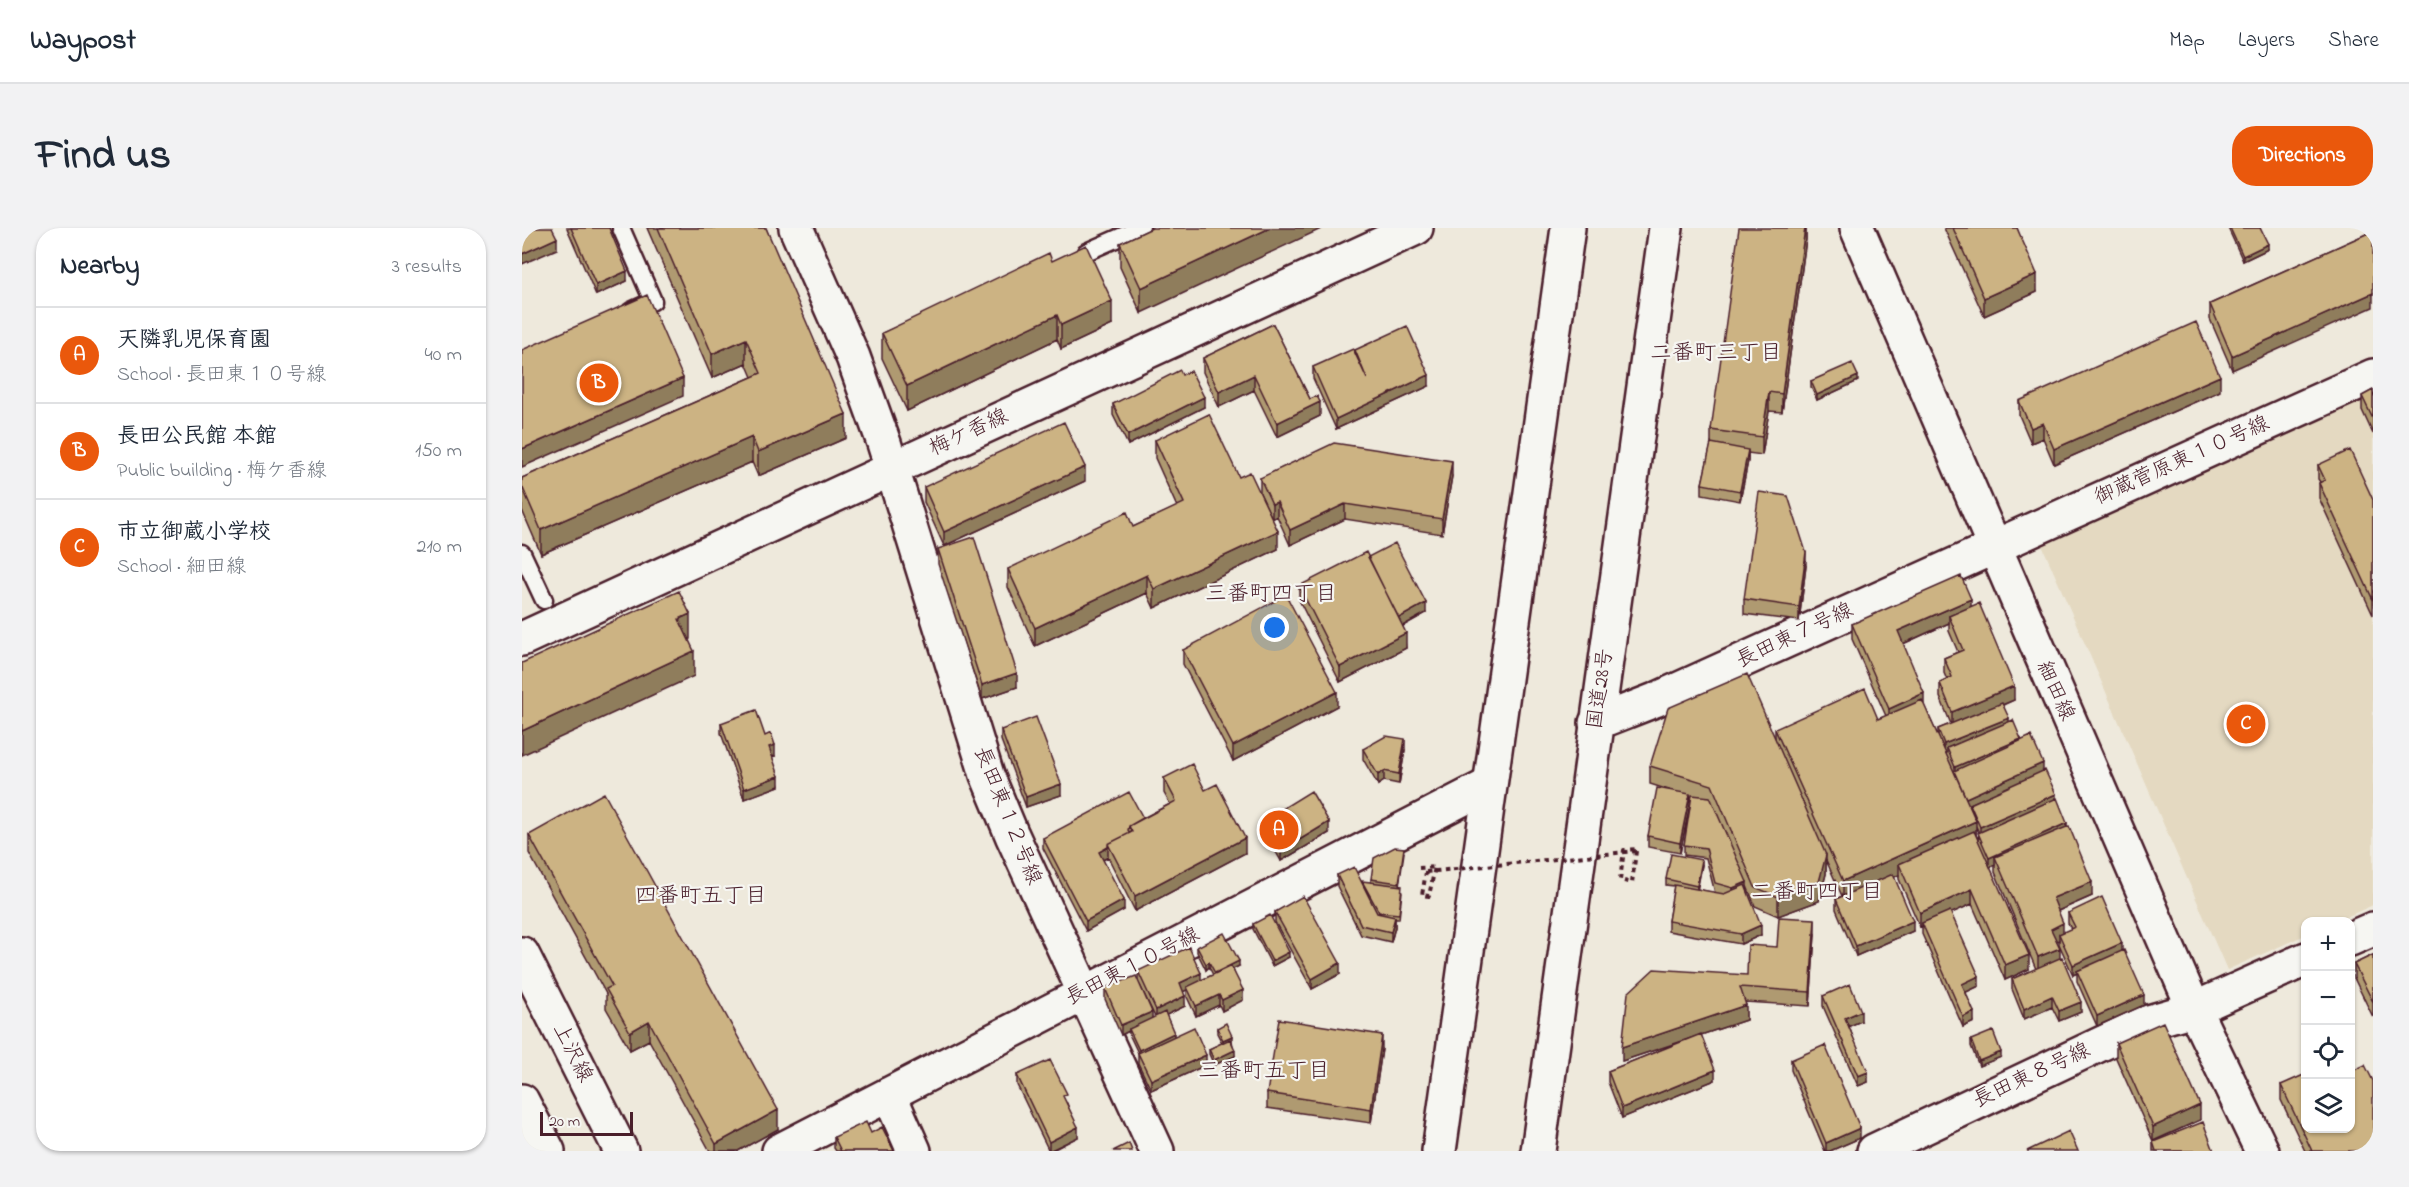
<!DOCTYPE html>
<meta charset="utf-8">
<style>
:root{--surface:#fff;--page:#f2f2f3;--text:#1f2937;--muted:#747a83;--line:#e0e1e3;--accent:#ea580c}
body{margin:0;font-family:"Indie Flower","Klee One",sans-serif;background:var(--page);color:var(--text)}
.controls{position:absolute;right:18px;bottom:18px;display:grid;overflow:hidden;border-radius:12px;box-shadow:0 2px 4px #0004}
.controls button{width:54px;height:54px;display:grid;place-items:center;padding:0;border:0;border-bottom:2px solid var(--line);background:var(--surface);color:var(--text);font:30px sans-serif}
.scale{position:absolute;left:18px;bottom:15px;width:93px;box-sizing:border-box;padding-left:6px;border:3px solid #4a1f2b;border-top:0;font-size:16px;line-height:21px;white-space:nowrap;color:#4a1f2b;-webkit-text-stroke:4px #f6f6f2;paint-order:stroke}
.you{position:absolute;left:753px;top:400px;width:21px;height:21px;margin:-15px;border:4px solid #fff;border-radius:50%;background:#1a73e8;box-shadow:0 0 0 9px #1a73e833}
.badge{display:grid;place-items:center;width:39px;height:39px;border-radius:50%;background:var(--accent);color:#fff;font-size:20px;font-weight:700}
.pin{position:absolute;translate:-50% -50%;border:3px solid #fff;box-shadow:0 2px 6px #0006}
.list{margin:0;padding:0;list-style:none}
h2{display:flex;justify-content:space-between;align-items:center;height:78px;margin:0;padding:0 24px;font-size:26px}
h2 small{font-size:20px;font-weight:400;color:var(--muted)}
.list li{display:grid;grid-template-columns:39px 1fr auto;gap:18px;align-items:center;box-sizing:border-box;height:96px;padding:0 24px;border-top:2px solid var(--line)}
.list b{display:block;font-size:22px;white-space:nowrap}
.list p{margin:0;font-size:20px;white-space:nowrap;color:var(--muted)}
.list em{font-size:20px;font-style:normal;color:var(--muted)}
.icon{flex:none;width:33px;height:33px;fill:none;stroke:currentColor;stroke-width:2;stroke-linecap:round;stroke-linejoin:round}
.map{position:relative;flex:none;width:1851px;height:923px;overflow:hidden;border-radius:24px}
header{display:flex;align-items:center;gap:36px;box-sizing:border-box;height:84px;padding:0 30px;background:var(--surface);border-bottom:2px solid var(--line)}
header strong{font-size:28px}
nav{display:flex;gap:33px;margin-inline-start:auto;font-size:21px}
.intro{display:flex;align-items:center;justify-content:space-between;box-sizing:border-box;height:144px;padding:0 36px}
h1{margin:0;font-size:42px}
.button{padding:15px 27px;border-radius:24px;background:var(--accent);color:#fff;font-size:21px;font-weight:700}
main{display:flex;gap:36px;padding:0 36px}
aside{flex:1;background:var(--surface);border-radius:24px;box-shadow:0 2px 4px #0004}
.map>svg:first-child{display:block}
</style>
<header>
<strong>Waypost</strong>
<nav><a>Map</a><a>Layers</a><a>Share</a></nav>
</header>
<div class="intro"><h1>Find us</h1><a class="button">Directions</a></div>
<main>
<aside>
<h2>Nearby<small>3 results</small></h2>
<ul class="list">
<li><span class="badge">A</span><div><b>天隣乳児保育園</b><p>School · 長田東１０号線</p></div><em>40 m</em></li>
<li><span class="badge">B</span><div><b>長田公民館 本館</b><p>Public building · 梅ケ香線</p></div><em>150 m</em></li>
<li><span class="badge">C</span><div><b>市立御蔵小学校</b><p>School · 細田線</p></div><em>210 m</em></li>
</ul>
</aside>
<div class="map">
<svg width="1851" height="923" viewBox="0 0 1851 923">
<rect width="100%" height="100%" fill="#eee9dc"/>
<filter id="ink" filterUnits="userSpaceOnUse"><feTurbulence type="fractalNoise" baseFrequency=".0167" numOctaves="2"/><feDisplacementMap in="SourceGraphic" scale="12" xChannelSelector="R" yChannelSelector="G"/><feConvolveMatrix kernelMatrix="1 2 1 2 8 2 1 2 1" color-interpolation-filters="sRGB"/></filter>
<g filter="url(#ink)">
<path fill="#e4d9c1" d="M1851,163v514l-36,16 -31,1 -1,13 -78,35 -186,-427z"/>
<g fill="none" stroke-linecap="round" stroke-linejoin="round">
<g stroke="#4a1f2b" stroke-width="21">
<path id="lane" d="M99,0l32,73 -22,10
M564,24l55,-24
M0,325l22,47"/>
</g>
<g stroke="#4a1f2b" stroke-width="38">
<path id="street" d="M274,0l57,129 31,86 103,332 25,60 145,316
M1074,495l59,-23 718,-324
M1828,711l23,-10
M367,866l25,57
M257,923l710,-366
M1352,923l271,-128 49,-14 112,-50"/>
</g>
<g stroke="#4a1f2b" stroke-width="38">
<path id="secondary" d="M1335,0l337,781 68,142
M0,411l894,-411"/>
</g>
<g stroke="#4a1f2b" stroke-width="38">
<path id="primary" d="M0,726l99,197
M0,873l26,50"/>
</g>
<g stroke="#4a1f2b" stroke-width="38">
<path id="highway" d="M917,923l129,-923
M1016,923l128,-923"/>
</g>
<path stroke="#4a1f2b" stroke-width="4" stroke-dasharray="4.5 4.5" stroke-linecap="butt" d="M1114,623l-4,32 -12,-3 4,-30 15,-1
M897,640l16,-1 -6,29 -7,-1 4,-23"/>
<use href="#lane" stroke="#f6f6f2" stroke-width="16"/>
<use href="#street" stroke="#f6f6f2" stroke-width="33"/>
<use href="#secondary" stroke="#f6f6f2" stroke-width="33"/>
<use href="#primary" stroke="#f6f6f2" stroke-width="33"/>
<use href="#highway" stroke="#f6f6f2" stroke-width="33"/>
<path stroke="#4a1f2b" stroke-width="4" stroke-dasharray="4.5 4.5" stroke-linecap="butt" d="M904,644l210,-21"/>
</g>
<path fill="#af9a71" stroke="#4a1f2b" stroke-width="1.5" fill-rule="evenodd" d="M45,0h42l18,53 -31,14z
M125,0h119l80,210 -88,38 -6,-14 -211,92 -19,-44v-32l230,-101 -6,-14 -34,15z
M630,0l-11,85 -21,-46v-24z
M1284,0v11l-24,173 -13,-1 -7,44 -14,-2v8l-8,40 -38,-7v-10l9,-39v-15z
M1422,0h73l20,64 -53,24z
M1706,0h32l8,21 -25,12z
M1851,3l-141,139 -22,-51v-15z
M530,33l60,64 -51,24 -4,-10 -150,72 -25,-53v-25z
M751,96l37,75 10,17 -43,21 -23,-47 -35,17 -16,-35v-14z
M833,122l74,36 -93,43 -23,-51v-11l42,-14z
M660,147l22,32 -76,38 -15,-30v-11z
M1289,153h47l-41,19 -6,-13z
M1851,162v44l-11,-24v-14z
M1698,163l-166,73 -11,-26 -12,5 -12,-28v-14z
M633,212l84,37 39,72 -124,59 -7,-15 -112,53 -27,-59v-18l125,-42 44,-20 -22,-49z
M1796,237l55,35v115l-54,-117v-15l1,-1 -2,-3z
M930,248l-10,58 -97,-15 -55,26 -13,-29 -5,3 -12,-26v-15z
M563,253l-141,65 -20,-44v-15z
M416,321l79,138 -35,12 -44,-135z
M846,329l58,56 -23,13 3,22 -66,34 -41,-82v-14z
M1284,338l-7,55 -55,-7v-15z
M1449,378l43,94 -11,5 6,17 12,19 22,30 13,27 11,28 25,70 -34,15 5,22 8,-4 -3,-6v-10l54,37 22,55 -47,21 -20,-45v-8l-4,2 -14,-31v-4l-3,1 4,18 21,53 -22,9 -7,-14 -28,12 -12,-30v-10l24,-10 -41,-97v-7l-5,2 39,102 -24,11 -33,-76 -21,9 28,73 -13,6 8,30 -11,5 -41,-93v-8l-2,1 -21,-48v-4l-5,2 19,54 -57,25 -20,-47v-10l6,-3 -16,-36v14l-7,27 -41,15 -23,-10 -8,-20v4l14,45 -20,9 -73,-13v-10l6,-35 -8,-1v-6l36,-14 -5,24 18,4 -9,-35 -22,-3v-10l7,-48 -1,-1v8l-10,49 -32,-6v-11l21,-46 -19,-6v-18l125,-27v-10l103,-10 8,-3 -34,-77v-15zM1427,395v8l9,21 -14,6v15l3,7 -7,3v14l11,27 -13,5v7l-14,-30 -21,-62zM1454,598l3,7 -1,7 -2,-6z
M661,422l154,56 -104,55 -50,-97z
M199,495l44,13 10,20h-3l7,30 -35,13 -23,-66z
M479,502l60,65 -35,12 -25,-67z
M841,521l42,1 -6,34 -15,-3 -6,4 -15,-26z
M642,550l41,12 40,63 -110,58 -27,-54 -5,3 21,50 -38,21 -43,-83v-10l100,-20 27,-14 -6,-11z
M742,592l65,13 -48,28 -17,-31z
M7,607l249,294 -40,22h-28l-61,-111 -19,10 -24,-42v-14l-77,-141z
M882,625l-5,33 3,6 -3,27h-4v8l-4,15 -30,-7 -24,-49v-11l25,8 9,-1v-3z
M753,684l65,62 -28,15 -37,-67z
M731,696l36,33 -17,9 -19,-37z
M1293,706l-5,72 -65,-4 1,18 -45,15 14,45 -93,38 -14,-36v-11l86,-34 -72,24 125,-86 30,-28z
M675,719l42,19 -6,3 10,31 -21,11 -3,-6 -23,11 -9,-19v-7l-4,1 2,15 -19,9 8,21 32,29 -55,25 -13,-27v-10l-9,-19v-3l-8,4 -16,-36v-11l33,-7v-10l63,9 12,-5 -4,-8 -3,3 -9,-18zM618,757l15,32 -3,1z
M1851,727v62l-19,-39v-14z
M1301,768l38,25 -12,5 19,56 -10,4 -35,-80z
M695,800l15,13 3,15 -21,9 -5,-11v-5l13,-6 -5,-10z
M1449,812l30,17 -22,9 -8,-20z
M1594,815l84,77 -47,21 -37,-83z
M860,821l-11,74 -104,-15v-15z
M1269,832l69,78 -30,13h-5l-34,-81z
M495,847l50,28 11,34 -27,14h-2l-32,-66z
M1759,857l92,66h-68l-24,-51z
M349,905l23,18h-58l-2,-3v-11z
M1631,914l61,9h-61z"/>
<path fill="#8f7d5c" stroke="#4a1f2b" stroke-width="1.5" d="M748,0h53l-182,85v-25z
M1283,0h1v11l-24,173v-18z
M35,10v11l-35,15v-10z
M1746,16v5l-25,12v-5z
M105,43v10l-31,14v-10z
M1515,46v18l-53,24v-18z
M1851,65v14l-141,63v-14z
M590,73v24l-51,24v-24z
M535,87v24l-150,72v-25z
M224,111v24l-34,15v-24z
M732,147v15l-35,17v-15z
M907,147v11l-93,43v-10z
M1336,148v5l-41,19v-5z
M1698,148v15l-166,73v-15z
M161,150v18l-161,71v-18z
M1247,164v19l-7,44v-18z
M682,169v10l-76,38v-10z
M798,174v14l-43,21v-14z
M324,186v24l-88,38v-24z
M1521,195v15l-12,5v-15z
M230,209v25l-211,92v-24z
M1226,222v11l-8,40v-10z
M930,233v15l-10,58v-15z
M563,239v14l-141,65v-14z
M755,274v14l-5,3v-15z
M823,276v15l-55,26v-15z
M756,303v18l-124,59v-19z
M1284,324v14l-7,55v-14z
M625,347v18l-112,53v-18z
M1449,371v14l-22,3v7l-51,23v-15z
M904,375v10l-29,16v-10z
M168,386v25l-11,5v-25z
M884,405v15l-66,34v-15z
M172,423v25l-172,79v-24z
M495,445v14l-35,12v-14z
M1492,458v14l-62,26v-14z
M815,464v14l-104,55v-15z
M1402,465v15l-35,15v-14z
M1487,490v10l-62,20v5l-3,1v-10z
M883,511v11l-6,34v-10z
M1499,511v10l-66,25v-7z
M253,517v11l-6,1v-10z
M1521,535v10l-73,31v2l-4,2v-10z
M862,543v10l-6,4v-10z
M257,548v10l-35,13v-10z
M539,556v11l-35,12v-10z
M1168,566v10l-10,49v-10z
M1534,566v10l-76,34v-11z
M1454,593v19l-77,24v11l-56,24v-18z
M807,594v11l-48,28v-10z
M1545,595v10l-72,24v8l-6,3v-10z
M723,610v15l-110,58v-15z
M586,619v10l-9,5v-10z
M1304,627v19l-7,27 -41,15v-19z
M1180,632v5l-5,26v-5z
M1225,654v10l-14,6v-10z
M1570,654v14l-39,17v-15z
M1450,661v15l-49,22 -1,-3v3l-2,1v-14z
M602,672v10l-38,21v-10z
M873,689v10l-4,15v-10z
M1293,691v15l-5,72v-14z
M1391,693v10l-57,25v-10z
M1541,695v15l-4,-4v6l-8,3v-14z
M1239,697v10l-20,9v-10z
M1600,715v10l-45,18v2l-4,2v-10z
M1538,720v15l-22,9v-15z
M767,724v5l-17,9v-5z
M1507,727v14l-24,11v-15z
M717,733v5l-24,12v-5z
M687,734v5l-3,3v-6z
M818,735v11l-28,15v-10z
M679,745v10l-14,4v3l-7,3v-10z
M1457,748v10l-17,8v-10z
M721,762v10l-21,11v-11z
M697,767v10l-23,11v-10z
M1622,767v10l-47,21v-10z
M663,768v10l-29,14v-10z
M1530,768v11l-28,12v-10z
M1559,774v10l-22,9v-10z
M1224,777v15l-124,41v-14z
M1339,783v10l-16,7v-10z
M630,784v10l-23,7v2l-8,4v-10z
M1452,784v10l-11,5v-10z
M127,793v19l-19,10v-18z
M652,805v5l-35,17v-5z
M860,807v14l-11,74v-14z
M710,808v5l-9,4v-5z
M713,822v6l-21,9v-5z
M1479,824v5l-22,9v-5z
M684,827v10l-55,25v-10z
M1193,842v10l-93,38v-10z
M1346,844v10l-10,4v-10z
M1678,877v15l-47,21v-14z
M256,882v19l-40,22h-22v-7z
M556,899v10l-29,14v-9z
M1338,900v10l-30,13h-4v-8z"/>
<path fill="#ccb383" stroke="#4a1f2b" stroke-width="1.5" d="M0,0h30l5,10 -35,16z
M49,0h38l18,43 -31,14z
M136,0h108l80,186 -88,38 -6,-15 -211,93 -19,-44v-8l239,-105 -15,-34 -34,15z
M630,0h118l-129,60 -21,-45z
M1217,0h66l-23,166 -13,-2 -7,45 -51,-7z
M1431,0h64l20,46 -53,24z
M1708,0h30l8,16 -25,12z
M1851,3v62l-141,63 -22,-52z
M564,17l26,56 -51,24 -4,-10 -150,71 -25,-53 167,-80 3,8z
M125,67l36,83 -161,71v-99z
M1674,94l24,54 -166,73 -11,-26 -12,5 -12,-27z
M751,96l37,75 7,-3 3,6 -43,21 -23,-48 -35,17 -16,-34z
M885,98l22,49 -93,44 -23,-52 40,-18 14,30 -12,-29z
M1330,135l6,13 -41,19 -6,-14z
M658,142l2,5 9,-4 13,26 -76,38 -15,-31z
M1851,162v29l-11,-23z
M687,186l30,63 11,-5 28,59 -124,58 -7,-14 -112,53 -27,-59 119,-57 6,15 51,-24 -29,-63z
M542,194l21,45 -141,65 -20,-45z
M812,215l118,18 -10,58 -97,-15 -55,26 -13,-28 -5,2 -12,-26z
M1189,215l37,7 -8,41 -38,-7z
M1828,222l23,50v100l-54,-117 6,-3 -7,-15z
M1237,264l29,4 18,56 -7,55 -55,-8z
M452,309l43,136 -35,12 -44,-136z
M873,315l31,60 -27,15 -31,-61z
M844,324l40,81 -66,34 -41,-81z
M1439,348l10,23 -73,32 26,62 -35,16 -37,-85z
M157,363l11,23 -11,5 15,32 -172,80v-68z
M764,367l51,97 -104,54 -50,-96z
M1457,375l35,83 -62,26 -12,-29 12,-6 -8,-19 19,-8 -14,-34z
M1225,446l79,181 -7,27 -41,15 -23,-10 -43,-102 -62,-19 18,-58z
M1343,460l13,31 44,-19 54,121 -133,60 -68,-152z
M1480,475l7,15 -65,26 -6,-15z
M234,482l9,26 6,-3 4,12 -6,2 10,29 -35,13 -23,-66z
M514,489l25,67 -35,13 -25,-67z
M1491,492l8,19 -66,28 -8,-19z
M864,508l19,3 -6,35 -15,-3 -6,4 -15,-26z
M1509,508l12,27 -77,35 -12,-27z
M670,536l13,26 12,-6 28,54 -110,58 -27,-52 24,-12 -3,-6 47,-25 -12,-23z
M1523,542l11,24 -76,33 -10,-23z
M1135,560l33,6 -10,49 -32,-7z
M789,563l18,31 -48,29 -17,-31z
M607,564l14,26 -14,8 -1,4 2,3 -22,11v3l-9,5 25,48 -38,21 -43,-83z
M82,565l174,317 -62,34 -67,-123 -19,11 -24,-43 6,-3 -83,-151z
M1170,567l18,2 37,85 -14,6 -18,-5 -9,-35 -22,-3z
M1535,570l10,25 -78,35 -11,-25z
M1547,598l23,56 -39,16 10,25 -12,6 9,19 -22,9 -43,-100z
M1452,603l55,124 -24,10 -33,-76 -52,24 -21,-49z
M873,619l9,1 -5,35 -28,-4 3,-21z
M1149,626l31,6 -5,26 -31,-7z
M832,639l23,46 18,4 -4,15 -30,-7 -24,-50z
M1371,646l20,47 -57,25 -20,-47z
M840,653l40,5 -3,28 -20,-2z
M1152,657l50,9 21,-9 16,40 -20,9 -73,-13z
M781,668l37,67 -28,16 -37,-67z
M1580,669l20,46 -49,22 -14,-31 16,-7 -7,-14z
M1428,683l29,65 -17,8 12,28 -11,5 -41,-94z
M748,687l19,37 -17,9 -19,-37z
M1257,689l36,2 -5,73 -70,-5 6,18 -124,42 6,-54 26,-24 93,6 1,-30 29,2z
M702,705l15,28 -24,12 -6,-11 -3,2 -9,-17z
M667,719l12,26 -21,10 5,13 -29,14 -18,-39z
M1602,722l20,45 -47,21 -20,-45z
M1851,727v47l-19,-38z
M1540,729l19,45 -22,9 -7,-15 -28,13 -12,-30z
M709,738l12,24 -21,10 -3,-5 -23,11 -9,-19z
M614,748l16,36 -31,13 -16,-37z
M1328,756l11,27 -16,7 23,54 -10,4 -35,-80z
M643,784l9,21 -35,17 -10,-21z
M757,791l103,16 -11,74 -104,-16z
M1641,794l37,83 -47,22 -37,-84z
M704,795l6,13 -9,4 -6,-12z
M672,799l12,28 -55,25 -13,-27z
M1471,803l8,21 -22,9 -8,-21z
M1179,806l14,36 -93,38 -14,-37z
M708,811l5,11 -21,10 -5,-11z
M1303,817l35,83 -34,15 -35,-83z
M528,832l17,34 -4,2 15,31 -29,15 -32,-67z
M1843,837l8,16v70h-61l-31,-66 25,-11v54h44v-56z
M344,894l5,11 11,-6 12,24h-53l-7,-14z
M1681,894l11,29h-58l-3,-9z
M1547,903l9,20h-51z
M607,915l3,8h-19z"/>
</g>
<g text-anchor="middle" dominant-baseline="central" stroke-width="4.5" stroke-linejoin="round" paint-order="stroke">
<g font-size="21" fill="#4a1f2b" stroke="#f6f6f2">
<text transform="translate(447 205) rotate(-25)">梅ケ香線</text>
<text transform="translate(1660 233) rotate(-24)">御蔵菅原東１０号線</text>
<text transform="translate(1273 408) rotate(-25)">長田東７号線</text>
<text transform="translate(1079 461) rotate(-82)">国道28号</text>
<text transform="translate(1533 463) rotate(66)">細田線</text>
<text transform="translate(485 588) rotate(68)">長田東１２号線</text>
<text transform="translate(611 739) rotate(-27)">長田東１０号線</text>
<text transform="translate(50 825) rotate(63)">上沢線</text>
<text transform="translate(1510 848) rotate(-25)">長田東８号線</text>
</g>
<g font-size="22" fill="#4a1f2b" stroke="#f6f6f2">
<text x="1194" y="126">二番町三丁目</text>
<text x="749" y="367">三番町四丁目</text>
<text x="1295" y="665">二番町四丁目</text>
<text x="179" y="669">四番町五丁目</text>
<text x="742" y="844">三番町五丁目</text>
</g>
</g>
</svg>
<div class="controls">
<button>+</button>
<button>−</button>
<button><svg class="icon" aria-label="locate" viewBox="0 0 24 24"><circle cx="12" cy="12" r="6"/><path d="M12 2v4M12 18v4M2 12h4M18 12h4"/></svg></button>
<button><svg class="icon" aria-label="layers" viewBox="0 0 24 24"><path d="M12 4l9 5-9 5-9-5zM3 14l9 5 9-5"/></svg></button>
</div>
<div class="scale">20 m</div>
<div class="you"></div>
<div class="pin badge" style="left:757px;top:602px">A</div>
<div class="pin badge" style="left:77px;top:155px">B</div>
<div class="pin badge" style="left:1724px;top:496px">C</div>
</div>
</main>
